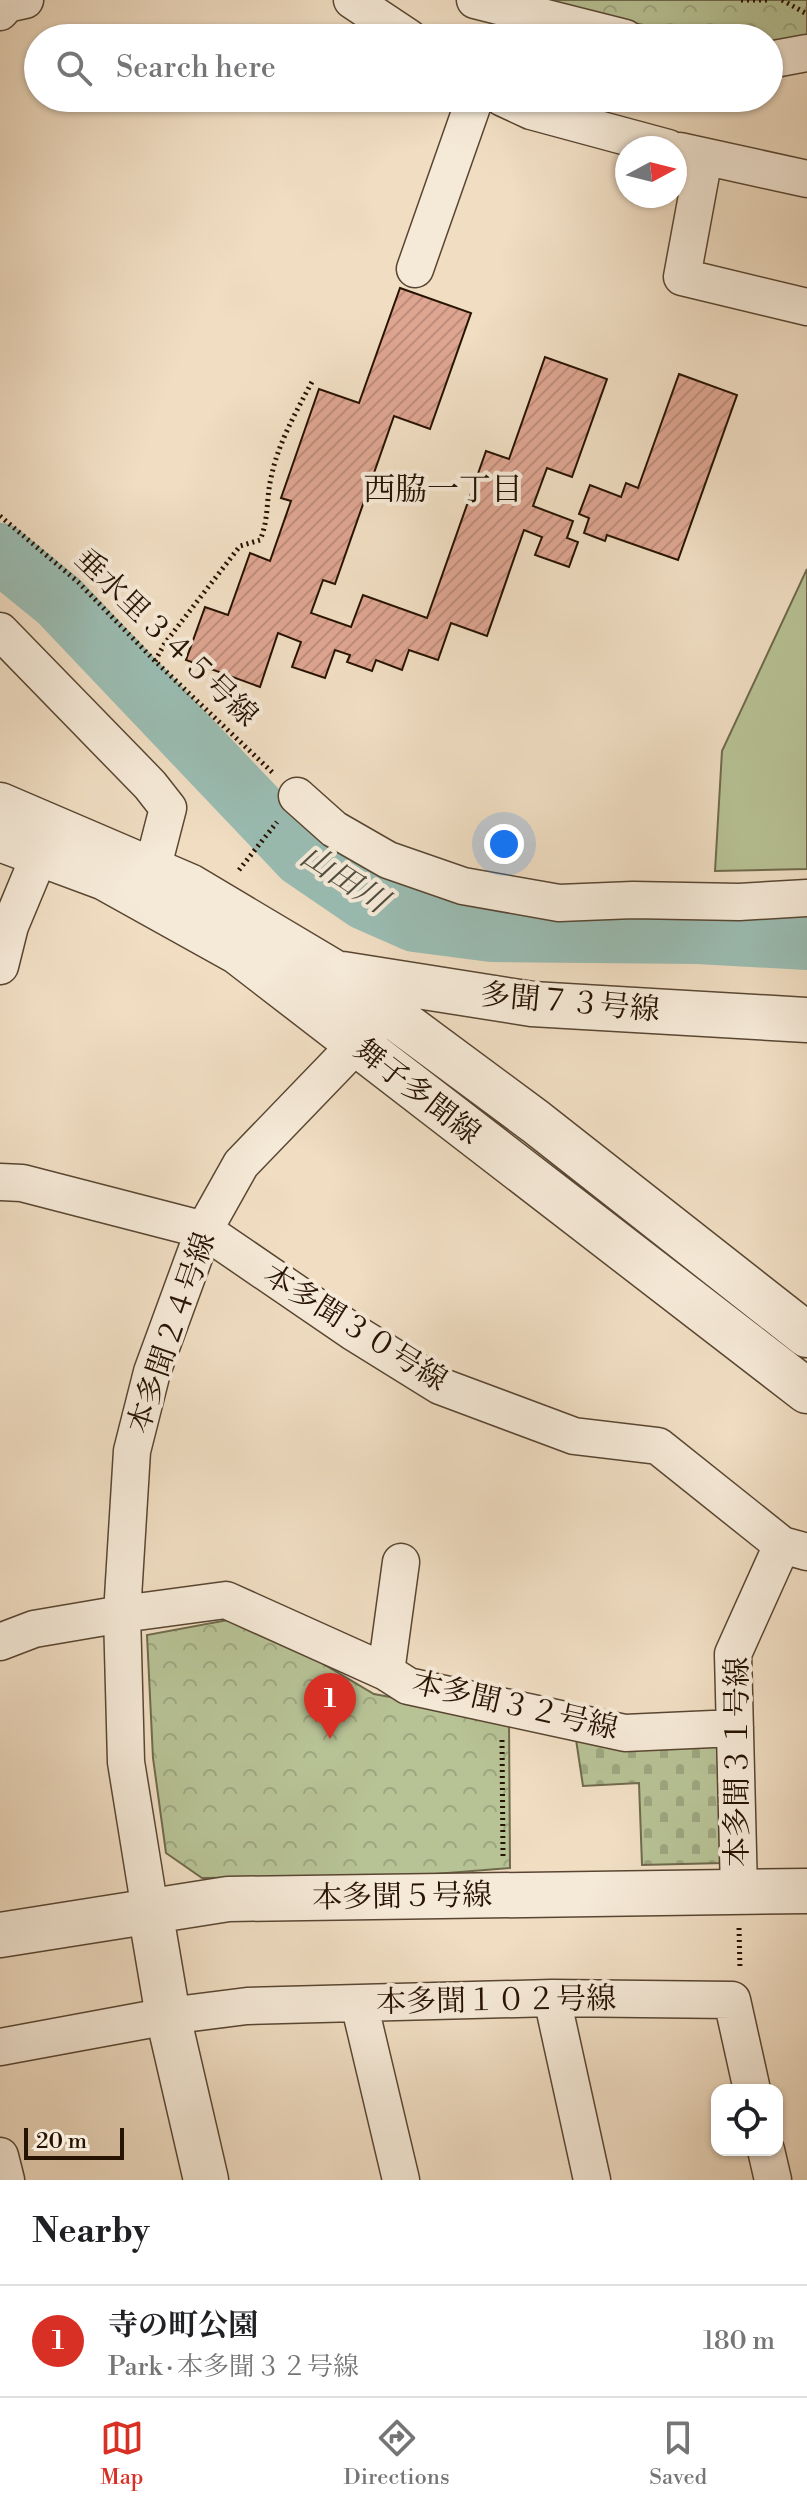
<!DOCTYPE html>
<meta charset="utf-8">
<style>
:root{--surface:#fff;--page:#f2f2f2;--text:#202124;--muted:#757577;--line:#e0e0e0;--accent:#d93025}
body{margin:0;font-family:"Libre Bodoni","Noto Serif JP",serif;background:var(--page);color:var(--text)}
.controls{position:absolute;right:24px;bottom:24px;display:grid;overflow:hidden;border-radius:16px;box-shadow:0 2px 6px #0004}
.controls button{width:72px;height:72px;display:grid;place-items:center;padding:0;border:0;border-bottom:2px solid var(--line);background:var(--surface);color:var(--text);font:40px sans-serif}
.compass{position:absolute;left:615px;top:136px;width:72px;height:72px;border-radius:50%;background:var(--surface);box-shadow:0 2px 6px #0004;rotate:83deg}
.scale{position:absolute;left:24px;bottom:20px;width:100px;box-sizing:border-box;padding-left:8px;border:4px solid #271302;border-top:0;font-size:22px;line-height:28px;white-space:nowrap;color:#271302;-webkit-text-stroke:6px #f5e9d7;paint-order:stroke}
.you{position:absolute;left:504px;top:844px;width:28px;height:28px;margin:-20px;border:6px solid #fff;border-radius:50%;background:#1a73e8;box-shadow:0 0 0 12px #1a73e833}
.badge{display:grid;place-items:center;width:52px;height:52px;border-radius:50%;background:var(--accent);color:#fff;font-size:26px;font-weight:700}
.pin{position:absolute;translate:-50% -66px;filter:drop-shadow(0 2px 4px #0008)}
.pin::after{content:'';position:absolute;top:42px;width:28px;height:24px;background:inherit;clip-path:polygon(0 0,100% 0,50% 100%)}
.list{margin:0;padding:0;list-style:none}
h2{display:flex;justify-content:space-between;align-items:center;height:104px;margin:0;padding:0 32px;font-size:34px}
h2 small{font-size:26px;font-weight:400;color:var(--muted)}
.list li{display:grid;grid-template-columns:52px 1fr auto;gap:24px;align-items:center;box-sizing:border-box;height:112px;padding:0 32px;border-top:2px solid var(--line)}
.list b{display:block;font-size:30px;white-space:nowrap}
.list p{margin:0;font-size:26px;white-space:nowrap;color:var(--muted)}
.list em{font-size:26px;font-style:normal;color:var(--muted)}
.icon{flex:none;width:44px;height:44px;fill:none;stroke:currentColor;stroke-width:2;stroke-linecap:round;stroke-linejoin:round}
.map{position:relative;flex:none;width:807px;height:2180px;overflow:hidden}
.search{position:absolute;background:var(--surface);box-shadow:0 2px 6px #0004;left:24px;right:24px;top:24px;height:88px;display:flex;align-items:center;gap:20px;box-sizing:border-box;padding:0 28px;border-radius:44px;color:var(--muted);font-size:30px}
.sheet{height:216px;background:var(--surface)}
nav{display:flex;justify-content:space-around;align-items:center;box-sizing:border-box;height:112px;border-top:2px solid var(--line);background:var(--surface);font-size:22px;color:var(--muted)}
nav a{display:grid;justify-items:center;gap:4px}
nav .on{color:var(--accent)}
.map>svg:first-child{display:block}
</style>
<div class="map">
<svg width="807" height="2180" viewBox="0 0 807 2180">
<defs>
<pattern id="cemetery-stones" width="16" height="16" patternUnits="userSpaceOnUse" patternTransform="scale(2)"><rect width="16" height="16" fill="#b7c295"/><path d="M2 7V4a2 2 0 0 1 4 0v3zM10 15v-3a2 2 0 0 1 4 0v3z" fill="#9da67f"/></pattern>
<pattern id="park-crowns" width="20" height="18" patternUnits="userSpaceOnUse" patternTransform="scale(2)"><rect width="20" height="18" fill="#b7c295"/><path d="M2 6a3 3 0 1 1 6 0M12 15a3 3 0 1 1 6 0" fill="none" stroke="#9da67f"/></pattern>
<pattern id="building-hatch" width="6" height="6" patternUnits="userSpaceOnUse" patternTransform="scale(2)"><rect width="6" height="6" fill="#dea591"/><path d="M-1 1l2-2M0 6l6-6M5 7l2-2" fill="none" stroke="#be8d7b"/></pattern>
</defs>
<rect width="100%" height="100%" fill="#f0ddc2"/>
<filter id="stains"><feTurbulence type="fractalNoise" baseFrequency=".0025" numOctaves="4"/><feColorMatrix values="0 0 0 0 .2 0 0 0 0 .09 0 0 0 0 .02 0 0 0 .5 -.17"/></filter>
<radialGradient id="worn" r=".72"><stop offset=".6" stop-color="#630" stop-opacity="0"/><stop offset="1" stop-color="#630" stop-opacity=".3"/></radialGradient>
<path fill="url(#cemetery-stones)" stroke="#6f6a4c" stroke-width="2" d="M574,1726l143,10 6,127 -81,2 -3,-82 -56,3z"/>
<path fill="url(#park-crowns)" stroke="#6f6a4c" stroke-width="2" d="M532,0h275v37l-38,7v-6h-68z
M244,1617l130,77 135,25 1,149 -100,8 -208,2 -36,-25 -13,-95 -6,-123z"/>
<path fill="#b7c295" stroke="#6f6a4c" stroke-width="2" d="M807,569v300l-92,2 7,-120z"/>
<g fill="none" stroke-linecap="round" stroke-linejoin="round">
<path stroke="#9abcb2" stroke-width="60" d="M0,553l59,48 243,256 63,43 50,22 77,10 206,2 109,6"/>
</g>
<path fill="url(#building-hatch)" stroke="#271302" stroke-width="2" d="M400,288l71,25 -41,116 -36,-13 -59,168 -12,-4 -12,33 40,14 12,-32 64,23 59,-167 23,8 36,-102 62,22 -35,98 -25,-9 -14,38 40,15 -6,17 11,4 -9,25 -34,-12 7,-18 -18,-7 -37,106 -36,-13 -13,37 -29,-10 -7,20 -26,-10 -4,11 -25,-9 3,-7 -15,-5 -10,28 -33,-11 9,-25 -23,-9 -18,54 -74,-27 19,-53 23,8 22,-62 20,8 21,-60 -10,-3 38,-109 40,14z
M679,374l58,21 -59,165 -71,-25 -2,6 -21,-8 5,-15 -10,-4 11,-29 31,12 5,-14 12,5z"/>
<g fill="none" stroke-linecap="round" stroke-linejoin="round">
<g stroke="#594632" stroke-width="39">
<path id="minor" d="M352,0l57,38
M475,0l150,38
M0,12l7,-8 18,-4
M769,60l38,-7
M503,98l28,13 137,37
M680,151l127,28
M704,158l-22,119 125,30
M415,269l60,-171
M0,631l150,154 18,23 -16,62 -10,24
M297,796l37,33 54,31 75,26 96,17 74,-3 106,2 68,-4
M0,966l10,-40 30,-72 7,-24
M0,1182l22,1 182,47 149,102 87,54 134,50 84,10 124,99 25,7
M0,1642l34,-13 88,-15 104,-14 160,72 22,14 217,47 110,-5
M386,1672l15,-110
M739,1891l-6,-237 49,-109
M150,1910l-24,-148 -4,-148 10,-163 20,-79 52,-142 37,-66 134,-139
M552,1998l40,182
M359,2003l42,177
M0,2047l168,-31 79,-10 305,-8 180,2 20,90
M766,2150l7,30
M0,2156l6,24"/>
</g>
<g stroke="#594632" stroke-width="47">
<path id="tertiary" d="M0,805l189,81 146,87 201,149 271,213
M0,839l105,39 133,74 569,439
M342,974l190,30 275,16
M150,1910l18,106 38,164
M0,1935l228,-36 579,-8"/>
</g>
<path stroke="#271302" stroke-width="5" stroke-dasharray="2 4" stroke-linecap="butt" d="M741,0h28
M782,0l25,14
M0,516l78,66 77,79 118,112
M155,661l10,-18 75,-97 20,-6c9,-20 6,-41 11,-62 7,-35 25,-66 42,-98
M239,870l38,-48
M502,1740l1,118
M739,1928l1,42"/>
<use href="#minor" stroke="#f5e9d7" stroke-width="36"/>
<use href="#tertiary" stroke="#f5e9d7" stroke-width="44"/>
</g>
<g text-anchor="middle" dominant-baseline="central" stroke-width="8" stroke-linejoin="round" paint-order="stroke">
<g font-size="30" fill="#271302" stroke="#f5e9d7">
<text transform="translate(166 638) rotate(44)">垂水里３４５号線</text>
<text transform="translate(570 1003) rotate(5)">多聞７３号線</text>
<text transform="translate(417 1092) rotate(38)">舞子多聞線</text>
<text transform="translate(355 1328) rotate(32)">本多聞３０号線</text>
<text transform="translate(172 1333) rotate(-71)">本多聞２４号線</text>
<text transform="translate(515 1706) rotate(13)">本多聞３２号線</text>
<text transform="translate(738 1762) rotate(-90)">本多聞３１号線</text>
<text transform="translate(402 1897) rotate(-1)">本多聞５号線</text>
<text transform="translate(496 2001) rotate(-1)">本多聞１０２号線</text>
</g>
<g font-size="32" fill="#271302" stroke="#f5e9d7">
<text x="443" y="490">西脇一丁目</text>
</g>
<g font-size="32" font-style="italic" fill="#4f4e40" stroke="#f5e9d7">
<text transform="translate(344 879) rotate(33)">山田川</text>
</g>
</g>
<rect width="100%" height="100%" filter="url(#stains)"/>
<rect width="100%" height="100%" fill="url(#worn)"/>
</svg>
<div class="controls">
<button><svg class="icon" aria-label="locate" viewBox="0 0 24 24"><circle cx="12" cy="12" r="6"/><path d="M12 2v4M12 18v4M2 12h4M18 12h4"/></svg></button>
</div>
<svg class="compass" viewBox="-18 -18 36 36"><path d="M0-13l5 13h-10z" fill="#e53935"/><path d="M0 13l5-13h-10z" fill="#757577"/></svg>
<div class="scale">20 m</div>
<div class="you"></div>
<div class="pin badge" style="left:330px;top:1739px">1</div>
<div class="search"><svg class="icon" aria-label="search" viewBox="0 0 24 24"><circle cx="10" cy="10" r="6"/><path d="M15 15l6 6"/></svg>Search here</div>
</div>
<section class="sheet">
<h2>Nearby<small></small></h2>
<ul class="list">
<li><span class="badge">1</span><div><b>寺の町公園</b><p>Park · 本多聞３２号線</p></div><em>180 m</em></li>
</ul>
</section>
<nav>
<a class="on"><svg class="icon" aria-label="map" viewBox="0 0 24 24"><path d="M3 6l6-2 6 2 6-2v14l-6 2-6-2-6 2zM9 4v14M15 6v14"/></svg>Map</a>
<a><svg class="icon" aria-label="directions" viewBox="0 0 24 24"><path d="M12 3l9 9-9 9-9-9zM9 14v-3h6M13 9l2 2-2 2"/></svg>Directions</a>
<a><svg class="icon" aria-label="saved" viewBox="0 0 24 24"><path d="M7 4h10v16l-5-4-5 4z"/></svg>Saved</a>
</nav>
